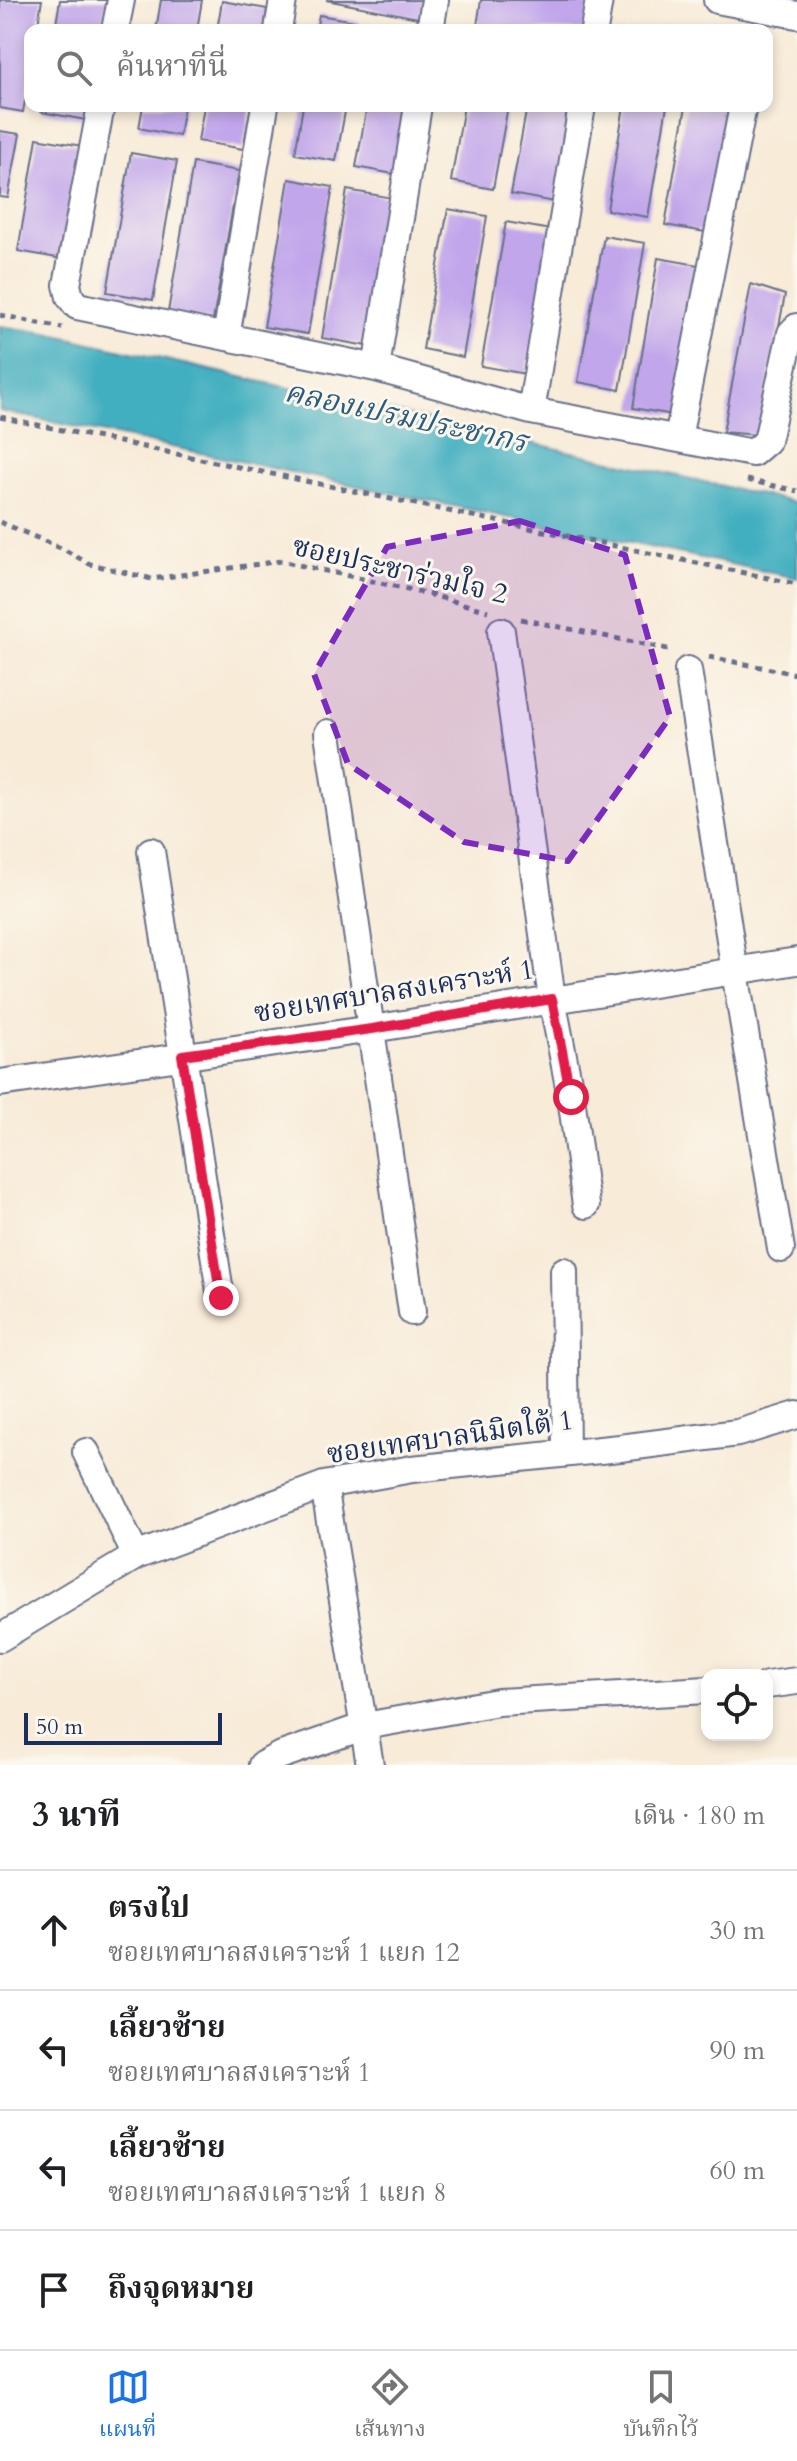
<!DOCTYPE html>
<html lang="th">
<meta charset="utf-8">
<style>
:root{--surface:#fff;--page:#f2f2f2;--text:#202124;--muted:#757577;--line:#e0e0e0;--accent:#1a73e8}
body{margin:0;font-family:Cardo,"Noto Serif Thai",serif;background:var(--page);color:var(--text)}
.controls{position:absolute;right:24px;bottom:24px;display:grid;overflow:hidden;border-radius:16px;box-shadow:0 4px 12px #0003}
.controls button{width:72px;height:72px;display:grid;place-items:center;padding:0;border:0;border-bottom:2px solid var(--line);background:var(--surface);color:var(--text);font:40px sans-serif}
.scale{position:absolute;left:24px;bottom:20px;width:198px;box-sizing:border-box;padding-left:8px;border:4px solid #1b2f5e;border-top:0;font-size:22px;line-height:28px;white-space:nowrap;color:#1b2f5e;-webkit-text-stroke:6px #fbf7ec;paint-order:stroke}
.stop{position:absolute;width:24px;height:24px;margin:-18px;border:6px solid #e11d48;border-radius:50%;background:#fff}
.stop.end{background:#e11d48;border-color:#fff;box-shadow:0 2px 8px #0008}
.list{margin:0;padding:0;list-style:none}
h2{display:flex;justify-content:space-between;align-items:center;height:104px;margin:0;padding:0 32px;font-size:34px}
h2 small{font-size:26px;font-weight:400;color:var(--muted)}
.list li{display:grid;grid-template-columns:52px 1fr auto;gap:24px;align-items:center;box-sizing:border-box;height:120px;padding:0 32px;border-top:2px solid var(--line)}
.list b{display:block;font-size:30px;white-space:nowrap}
.list p{margin:0;font-size:26px;white-space:nowrap;color:var(--muted)}
.list em{font-size:26px;font-style:normal;color:var(--muted)}
.icon{flex:none;width:44px;height:44px;fill:none;stroke:currentColor;stroke-width:2;stroke-linecap:round;stroke-linejoin:round}
.map{position:relative;flex:none;width:797px;height:1765px;overflow:hidden}
.search{position:absolute;background:var(--surface);box-shadow:0 4px 12px #0003;left:24px;right:24px;top:24px;height:88px;display:flex;align-items:center;gap:20px;box-sizing:border-box;padding:0 28px;border-radius:16px;color:var(--muted);font-size:30px}
.sheet{height:584px;background:var(--surface)}
nav{display:flex;justify-content:space-around;align-items:center;box-sizing:border-box;height:112px;border-top:2px solid var(--line);background:var(--surface);font-size:22px;color:var(--muted)}
nav a{display:grid;justify-items:center;gap:4px}
nav .on{color:var(--accent)}
.map>svg:first-child{display:block}
</style>
<div class="map">
<svg width="797" height="1765" viewBox="0 0 797 1765">
<rect width="100%" height="100%" fill="#fbf7ec"/>
<filter id="ink" filterUnits="userSpaceOnUse"><feTurbulence type="fractalNoise" baseFrequency=".0125" numOctaves="2"/><feDisplacementMap in="SourceGraphic" scale="16" xChannelSelector="R" yChannelSelector="G"/><feConvolveMatrix kernelMatrix="1 2 1 2 8 2 1 2 1" color-interpolation-filters="sRGB"/></filter>
<filter id="wash" filterUnits="userSpaceOnUse"><feTurbulence type="fractalNoise" baseFrequency=".006" numOctaves="4" result="noise"/><feDisplacementMap in="SourceGraphic" scale="32" xChannelSelector="R" yChannelSelector="G"/><feGaussianBlur stdDeviation="1.8" result="paint"/><feColorMatrix in="noise" values="0 0 0 0 0 0 0 0 0 0 0 0 0 0 0 0 0 1.4 0 .05"/><feComposite in="paint" operator="in"/></filter>
<g filter="url(#wash)">
<rect width="100%" height="100%" fill="#f8ebd8"/>
<path fill="#43afc0" stroke="#2f6f8f" stroke-width="2" d="M0,326l47,7 750,170v75l-797,-167z"/>
<g id="blocks">
<path fill="#c1a6eb" d="M0,0h42l-5,30h-7v41l-7,41 -23,-4z
M60,0h47l-5,30h-47z
M161,0h41l-5,30h-41z
M326,0h106l-4,20z
M481,0h108l-2,30h-91l-19,-4z
M222,1l45,8 -3,21h-47z
M319,15l41,7 -2,8h-42z
M42,106h47l-3,14 -45,-8z
M143,106h41l-5,30 -40,-8z
M204,106h47l-8,43 -45,-8z
M303,106h43l-10,55 -41,-7z
M367,106h44l-12,69 -43,-8z
M464,106h44l-15,83 -42,-8z
M527,106h45l-17,96 -44,-8z
M624,106h43l-19,111 -41,-7z
M686,106h47l-22,127 -46,-8z
M0,131l20,3 -12,64 -8,-1z
M37,138l45,8 -19,113 -45,-8z
M131,153l46,8 -24,139 -46,-8z
M193,163l46,8 -26,150 -45,-9z
M289,179l44,8 -25,147 -44,-7z
M347,190l46,8 -26,148 -45,-8z
M448,209l39,7 -24,141 -40,-8z
M506,222l45,8 -25,144 -45,-8z
M604,236l41,7 -25,147 -42,-8z
M658,258l46,8 -25,150 -46,-8z
M751,284l34,11 -27,140 -35,-3z"/>
</g>
</g>
<g filter="url(#ink)">
<use href="#blocks" fill-opacity="0" stroke="#687189" stroke-width="2"/>
<g fill="none" stroke-linecap="round" stroke-linejoin="round">
<g stroke="#687189" stroke-width="30">
<path id="minor" d="M717,0l80,15
M115,30l6,-30
M278,30l5,-30
M430,30l5,-30
M594,30l5,-30
M101,106l-34,179 3,12 7,9 299,62 155,43 222,42 14,-12 24,-108 6,-6
M226,337l39,-231
M376,368l42,-262
M531,411l51,-305
M678,438l65,-332
M501,631l51,368 19,98 15,108
M688,670l47,302 46,277
M328,733l84,579
M151,851l70,447
M0,1083l372,-54 425,-68
M564,1271l2,182
M86,1452l50,104
M324,1485l46,280
M0,1638l136,-82 188,-71 88,-16 208,-21 118,-15 59,-18
M767,1685l30,-4
M262,1765l17,-9 86,-30 133,-24 209,-12"/>
</g>
<path stroke="#687189" stroke-width="5" stroke-dasharray="6 6" stroke-linecap="butt" d="M0,315l62,13
M0,417l797,167
M747,480l50,11
M0,522l63,27 27,15 62,15 129,-18 140,31 67,19
M521,619l151,31
M709,657l88,17"/>
<use href="#minor" stroke="#fff" stroke-width="26"/>
</g>
</g>
<g fill="none" stroke-linecap="round" stroke-linejoin="round" filter="url(#ink)">
<path stroke="#e11d48" stroke-width="10" d="M221,1298l-39,-243 190,-26 180,-30 19,98"/>
</g>
<path fill="#7b2cbf" fill-opacity="0.2" stroke="#7b2cbf" stroke-width="6" stroke-dasharray="16 10" stroke-linejoin="round" d="M520,521l105,34 45,162 -102,144 -104,-19 -116,-78 -34,-90 73,-127z"/>
<g text-anchor="middle" dominant-baseline="central" stroke-width="6" stroke-linejoin="round" paint-order="stroke">
<g font-size="28" fill="#1b2f5e" stroke="#fbf7ec">
<text transform="translate(400 570) rotate(13)">ซอยประชาร่วมใจ 2</text>
<text transform="translate(394 991) rotate(-9)">ซอยเทศบาลสงเคราะห์ 1</text>
<text transform="translate(450 1437) rotate(-8)">ซอยเทศบาลนิมิตใต้ 1</text>
</g>
<g font-size="30" font-style="italic" fill="#295c80" stroke="#fbf7ec">
<text transform="translate(406 417) rotate(12)">คลองเปรมประชากร</text>
</g>
</g>
</svg>
<div class="controls">
<button><svg class="icon" aria-label="locate" viewBox="0 0 24 24"><circle cx="12" cy="12" r="6"/><path d="M12 2v4M12 18v4M2 12h4M18 12h4"/></svg></button>
</div>
<div class="scale">50 m</div>
<div class="stop" style="left:571px;top:1097px"></div>
<div class="stop end" style="left:221px;top:1298px"></div>
<div class="search"><svg class="icon" aria-label="search" viewBox="0 0 24 24"><circle cx="10" cy="10" r="6"/><path d="M15 15l6 6"/></svg>ค้นหาที่นี่</div>
</div>
<section class="sheet">
<h2>3 นาที<small>เดิน · 180 m</small></h2>
<ul class="list">
<li><svg class="icon" aria-label="ahead" viewBox="0 0 24 24"><path d="M12 20V5M6 11l6-6 6 6"/></svg><div><b>ตรงไป</b><p>ซอยเทศบาลสงเคราะห์ 1 แยก 12</p></div><em>30 m</em></li>
<li><svg class="icon" aria-label="left" viewBox="0 0 24 24"><path d="M17 20v-9H6M10 6l-5 5 5 5"/></svg><div><b>เลี้ยวซ้าย</b><p>ซอยเทศบาลสงเคราะห์ 1</p></div><em>90 m</em></li>
<li><svg class="icon" aria-label="left" viewBox="0 0 24 24"><path d="M17 20v-9H6M10 6l-5 5 5 5"/></svg><div><b>เลี้ยวซ้าย</b><p>ซอยเทศบาลสงเคราะห์ 1 แยก 8</p></div><em>60 m</em></li>
<li><svg class="icon" aria-label="arrive" viewBox="0 0 24 24"><path d="M6 21V4h12l-3 4 3 4H6"/></svg><div><b>ถึงจุดหมาย</b></div></li>
</ul>
</section>
<nav>
<a class="on"><svg class="icon" aria-label="map" viewBox="0 0 24 24"><path d="M3 6l6-2 6 2 6-2v14l-6 2-6-2-6 2zM9 4v14M15 6v14"/></svg>แผนที่</a>
<a><svg class="icon" aria-label="directions" viewBox="0 0 24 24"><path d="M12 3l9 9-9 9-9-9zM9 14v-3h6M13 9l2 2-2 2"/></svg>เส้นทาง</a>
<a><svg class="icon" aria-label="saved" viewBox="0 0 24 24"><path d="M7 4h10v16l-5-4-5 4z"/></svg>บันทึกไว้</a>
</nav>
